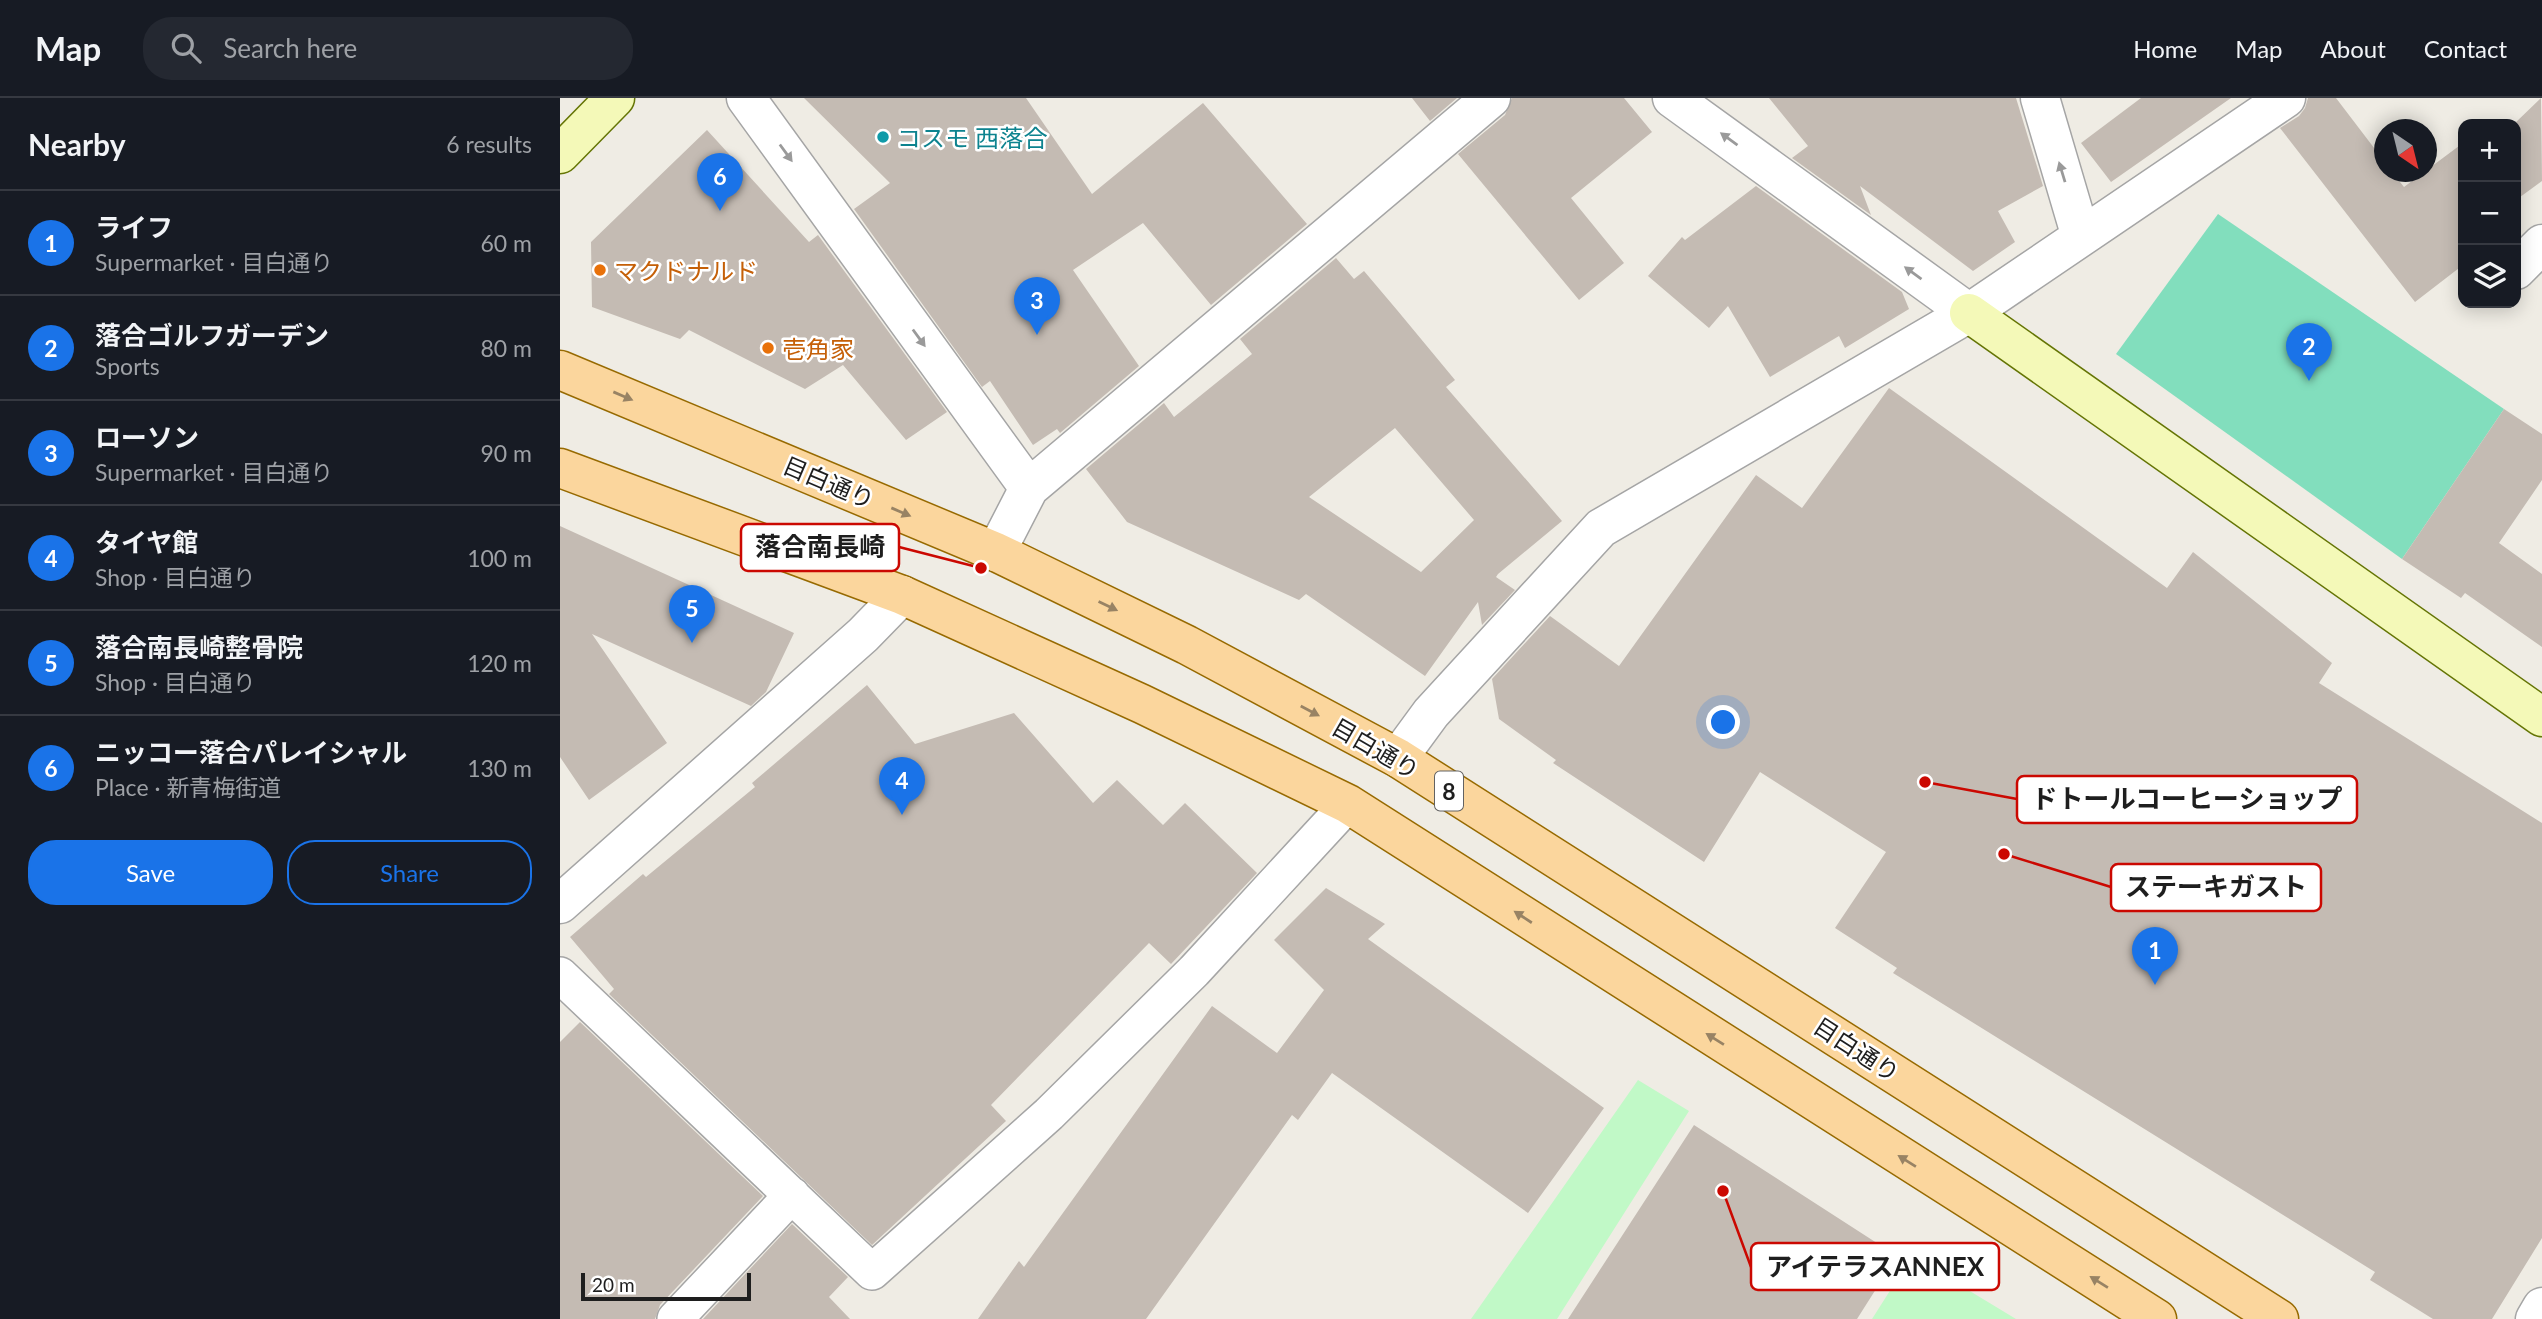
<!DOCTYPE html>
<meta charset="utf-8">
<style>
:root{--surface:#171b24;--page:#242831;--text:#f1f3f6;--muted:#9ea1a6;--line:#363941;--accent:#1a73e8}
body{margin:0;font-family:Lato,"Noto Sans JP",sans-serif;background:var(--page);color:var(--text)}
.controls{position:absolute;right:21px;top:21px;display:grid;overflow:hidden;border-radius:14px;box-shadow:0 4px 18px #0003}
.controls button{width:63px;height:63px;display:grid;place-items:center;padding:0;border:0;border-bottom:2px solid var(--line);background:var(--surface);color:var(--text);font:35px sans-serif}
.compass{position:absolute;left:1814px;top:21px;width:63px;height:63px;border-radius:50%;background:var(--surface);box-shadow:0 4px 18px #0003;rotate:145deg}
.scale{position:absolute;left:21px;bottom:18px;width:170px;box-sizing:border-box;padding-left:7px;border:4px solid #1e1e1e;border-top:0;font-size:19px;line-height:24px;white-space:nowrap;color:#1e1e1e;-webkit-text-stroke:5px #fff;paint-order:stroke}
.you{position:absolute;left:1164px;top:625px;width:24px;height:24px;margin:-18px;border:5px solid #fff;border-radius:50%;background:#1a73e8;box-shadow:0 0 0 10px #1a73e833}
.badge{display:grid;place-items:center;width:46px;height:46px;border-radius:50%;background:var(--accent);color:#fff;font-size:23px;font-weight:700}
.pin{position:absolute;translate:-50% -58px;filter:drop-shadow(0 2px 4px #0008)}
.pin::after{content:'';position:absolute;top:37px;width:24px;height:21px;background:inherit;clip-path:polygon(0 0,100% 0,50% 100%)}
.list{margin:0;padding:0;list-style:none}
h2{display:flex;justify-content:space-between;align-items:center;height:91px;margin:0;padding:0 28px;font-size:30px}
h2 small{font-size:23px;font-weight:400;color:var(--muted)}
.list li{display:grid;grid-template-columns:46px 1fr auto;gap:21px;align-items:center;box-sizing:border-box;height:105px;padding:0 28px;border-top:2px solid var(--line)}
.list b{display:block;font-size:26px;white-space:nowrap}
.list p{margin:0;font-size:23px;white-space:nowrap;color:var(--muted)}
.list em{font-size:23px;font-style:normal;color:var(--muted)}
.actions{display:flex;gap:14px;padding:21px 28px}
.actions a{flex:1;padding:16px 0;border:2px solid var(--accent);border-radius:28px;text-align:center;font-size:24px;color:var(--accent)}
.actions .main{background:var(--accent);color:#fff}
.icon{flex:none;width:38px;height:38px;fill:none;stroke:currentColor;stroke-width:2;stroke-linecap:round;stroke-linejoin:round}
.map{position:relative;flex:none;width:1982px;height:1221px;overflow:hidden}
header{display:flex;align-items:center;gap:42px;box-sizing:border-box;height:98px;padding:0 35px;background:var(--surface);border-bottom:2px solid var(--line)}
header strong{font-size:33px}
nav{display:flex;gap:38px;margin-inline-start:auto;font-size:24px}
.search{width:490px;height:63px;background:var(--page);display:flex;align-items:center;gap:18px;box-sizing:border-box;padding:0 24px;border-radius:28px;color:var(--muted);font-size:26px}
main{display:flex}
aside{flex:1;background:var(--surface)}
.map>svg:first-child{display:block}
</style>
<header>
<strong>Map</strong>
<div class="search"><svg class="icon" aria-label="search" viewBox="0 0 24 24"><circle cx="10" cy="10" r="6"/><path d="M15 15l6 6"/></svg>Search here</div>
<nav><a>Home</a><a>Map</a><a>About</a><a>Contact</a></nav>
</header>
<main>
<aside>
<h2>Nearby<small>6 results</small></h2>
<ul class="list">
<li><span class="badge">1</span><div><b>ライフ</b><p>Supermarket · 目白通り</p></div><em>60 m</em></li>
<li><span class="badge">2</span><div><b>落合ゴルフガーデン</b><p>Sports</p></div><em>80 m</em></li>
<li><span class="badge">3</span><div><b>ローソン</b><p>Supermarket · 目白通り</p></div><em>90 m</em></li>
<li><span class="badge">4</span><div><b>タイヤ館</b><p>Shop · 目白通り</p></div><em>100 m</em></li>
<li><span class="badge">5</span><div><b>落合南長崎整骨院</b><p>Shop · 目白通り</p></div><em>120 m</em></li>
<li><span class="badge">6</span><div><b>ニッコー落合パレイシャル</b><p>Place · 新青梅街道</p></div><em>130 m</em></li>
</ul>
<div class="actions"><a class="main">Save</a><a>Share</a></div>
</aside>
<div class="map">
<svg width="1982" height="1221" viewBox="0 0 1982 1221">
<rect width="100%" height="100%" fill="#efece4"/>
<path fill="#c1f9c7" d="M1078,982l51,31 -132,208h-86z
M1352,1158l104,63h-144z"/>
<path fill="#82debd" d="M1658,116l286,195 -102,150 -286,-205z"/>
<path fill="#c4bbb3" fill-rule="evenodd" d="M244,0h222l66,96 111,-91 104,121 -96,81 -68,-82 -70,47 66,96 -79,67 -3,-4 -24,16 -43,-64 -8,6 -128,-178 36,-26z
M852,0h45l-27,23z
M952,0h112l28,34 -81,66 53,65 -45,37 -121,-146 47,-39z
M1209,0h247l27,88 -45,25 17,31 -42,29 -113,-85 11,29 -79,-57 16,-12z
M1581,0h90l-120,84 -30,-39z
M1748,0h28l48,63v11h8l12,15 59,-44v122l-48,37 -135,-174 19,-12 6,-8z
M1981,0l1,83 -26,19 -2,-76z
M147,32l102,112 9,-7 129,177 -41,28 -63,-75 -38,24 -116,-59 -9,9 -88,-32 -1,-65z
M1196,88l146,106 7,17 -64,39 -6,-12 -69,41 -42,-71 -19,22 -61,-52 34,-39 3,3z
M776,160l18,21 10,-8 33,39 58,70 -9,7 116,134 -64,53 -2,3 19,13 -33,35 -4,-23 -53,74 -119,-82 -7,6 -172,-78 -41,-53 78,-66 10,14 78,-63 -12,-15zM835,330l79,92 -53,52 -112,-75z
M1329,290l278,200 26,-36 139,111 -13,20 223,140v415l-50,81h-59l-63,-39 5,-8 -482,-299 4,-5 -62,-40 51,-76 -126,-80 -56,90 -151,-99 3,-3 -57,-41 -7,-40 58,-63 69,50 137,-191 46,33z
M1944,311l38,25v46l-43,63 43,31v73l-77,-54 -4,5 -59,-39z
M0,428l234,107 -28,59 -15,14 -159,-72 75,109 -78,57 -29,-43z
M307,587l48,59 99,-31 79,90 24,-23 46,45 22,-22 72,70 -86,91 -22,-21 -158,162 15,16 -134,124 -263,-251 5,-5 -44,-52 73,-63 3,3 109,-90 -3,-4z
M766,790l59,36 -17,15 236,169 -76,105 -196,-140 -34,47 -6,-5 -146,204h-168l41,-58 5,6 188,-261 65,47 47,-63 -50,-50z
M20,924l183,174 -103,109 -5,14h-95v-277z
M1134,1027l203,131 -40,63h-289z
M232,1126l56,53 -19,20 21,22h-147z"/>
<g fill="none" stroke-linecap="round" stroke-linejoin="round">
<g stroke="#a5a5a5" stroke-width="38">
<path id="lane" d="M0,877l312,297 177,-158 145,-143 154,-167
M115,1221l117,-124"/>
</g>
<g stroke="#a5a5a5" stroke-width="41">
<path id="street" d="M186,0l283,390
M1112,0l297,215
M1480,0l41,139
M1956,172l26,-26
M436,454l33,-64 462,-390
M838,660l33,-45 170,-185 368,-215 317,-215
M0,806l303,-269 39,-40
M1975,1221l7,-12"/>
</g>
<g stroke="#657505" stroke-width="41">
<path id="secondary" d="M0,56l55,-56
M1409,215l573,404"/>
</g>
<g stroke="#976a01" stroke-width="41">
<path id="primary" d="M0,272l436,182 191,93 211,113 881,561
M0,370l342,127 240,109 206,100 809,515"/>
</g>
<use href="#lane" stroke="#fff" stroke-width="35"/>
<use href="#street" stroke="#fff" stroke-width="38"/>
<use href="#secondary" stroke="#f4f9b8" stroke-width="38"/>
<use href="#primary" stroke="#fbd69d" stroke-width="38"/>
</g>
<defs><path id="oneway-solid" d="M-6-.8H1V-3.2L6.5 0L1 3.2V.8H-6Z" transform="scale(1.75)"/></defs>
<g fill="#9a9a9a">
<use href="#oneway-solid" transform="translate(1169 41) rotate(-144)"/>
<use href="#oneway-solid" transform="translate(226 55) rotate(54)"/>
<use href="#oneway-solid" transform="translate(1502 74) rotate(-107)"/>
<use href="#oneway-solid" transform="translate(1353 175) rotate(-144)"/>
<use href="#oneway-solid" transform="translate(359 240) rotate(54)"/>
</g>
<g fill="#988364">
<use href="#oneway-solid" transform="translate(63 298) rotate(23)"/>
<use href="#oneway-solid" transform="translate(341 414) rotate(23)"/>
<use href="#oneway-solid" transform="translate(548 508) rotate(26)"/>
<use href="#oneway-solid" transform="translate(750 613) rotate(28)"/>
<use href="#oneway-solid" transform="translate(963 819) rotate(-147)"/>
<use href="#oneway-solid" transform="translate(1155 941) rotate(-148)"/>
<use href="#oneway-solid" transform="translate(1347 1063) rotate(-148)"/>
<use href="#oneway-solid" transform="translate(1539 1184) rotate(-148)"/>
</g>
<circle fill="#0f9aa8" stroke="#fff" stroke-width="2.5" cx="323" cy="39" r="7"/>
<g fill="#e8710a" stroke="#fff" stroke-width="2.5">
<circle cx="40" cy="172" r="7"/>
<circle cx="208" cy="250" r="7"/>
</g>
<g text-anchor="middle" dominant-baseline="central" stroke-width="5" stroke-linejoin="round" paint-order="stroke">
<rect fill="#fff" stroke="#626262" stroke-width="2" x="875" y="673.5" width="28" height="39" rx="5"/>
<g font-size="23" font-weight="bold" fill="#1e1e1e">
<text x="889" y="693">8</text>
</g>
<g font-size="24" fill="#0d838f" stroke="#fff" text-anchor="start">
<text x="337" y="39">コスモ 西落合</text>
</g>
<g font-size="24" fill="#c56008" stroke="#fff" text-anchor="start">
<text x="54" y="172">マクドナルド</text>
<text x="222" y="250">壱角家</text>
</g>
<g font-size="24" fill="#1e1e1e" stroke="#fff">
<text transform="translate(269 384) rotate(23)">目白通り</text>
<text transform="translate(816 650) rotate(30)">目白通り</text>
<text transform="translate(1297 951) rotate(33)">目白通り</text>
</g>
</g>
<path fill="none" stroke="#cb0801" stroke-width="2.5" d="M421 470L339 449M1365 684L1457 701M1444 756L1551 789M1163 1093L1191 1169"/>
<g fill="#cb0801" stroke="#fff" stroke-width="2.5">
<circle cx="421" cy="470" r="7"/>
<circle cx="1365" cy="684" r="7"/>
<circle cx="1444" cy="756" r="7"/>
<circle cx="1163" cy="1093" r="7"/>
</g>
<g fill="#fff" stroke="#cb0801" stroke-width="2.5">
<rect x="181" y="426" width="158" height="47" rx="7"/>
<rect x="1457" y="678" width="340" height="47" rx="7"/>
<rect x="1551" y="766" width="210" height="47" rx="7"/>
<rect x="1191" y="1145" width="248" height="47" rx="7"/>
</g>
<g font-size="26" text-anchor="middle" font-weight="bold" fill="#1e1e1e">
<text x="260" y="458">落合南長崎</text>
<text x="1627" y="710">ドトールコーヒーショップ</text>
<text x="1656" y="798">ステーキガスト</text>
<text x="1315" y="1178">アイテラスANNEX</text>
</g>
</svg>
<div class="controls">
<button>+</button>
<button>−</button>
<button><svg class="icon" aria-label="layers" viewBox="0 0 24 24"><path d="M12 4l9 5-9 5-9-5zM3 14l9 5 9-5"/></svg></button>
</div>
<svg class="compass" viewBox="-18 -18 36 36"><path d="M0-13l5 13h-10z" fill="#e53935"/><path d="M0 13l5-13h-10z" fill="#9ea1a6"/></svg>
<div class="scale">20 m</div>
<div class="you"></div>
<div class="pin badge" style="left:1595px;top:887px">1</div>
<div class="pin badge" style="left:1749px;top:283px">2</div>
<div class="pin badge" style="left:477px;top:237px">3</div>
<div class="pin badge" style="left:342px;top:717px">4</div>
<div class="pin badge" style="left:132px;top:545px">5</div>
<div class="pin badge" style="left:160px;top:113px">6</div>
</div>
</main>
